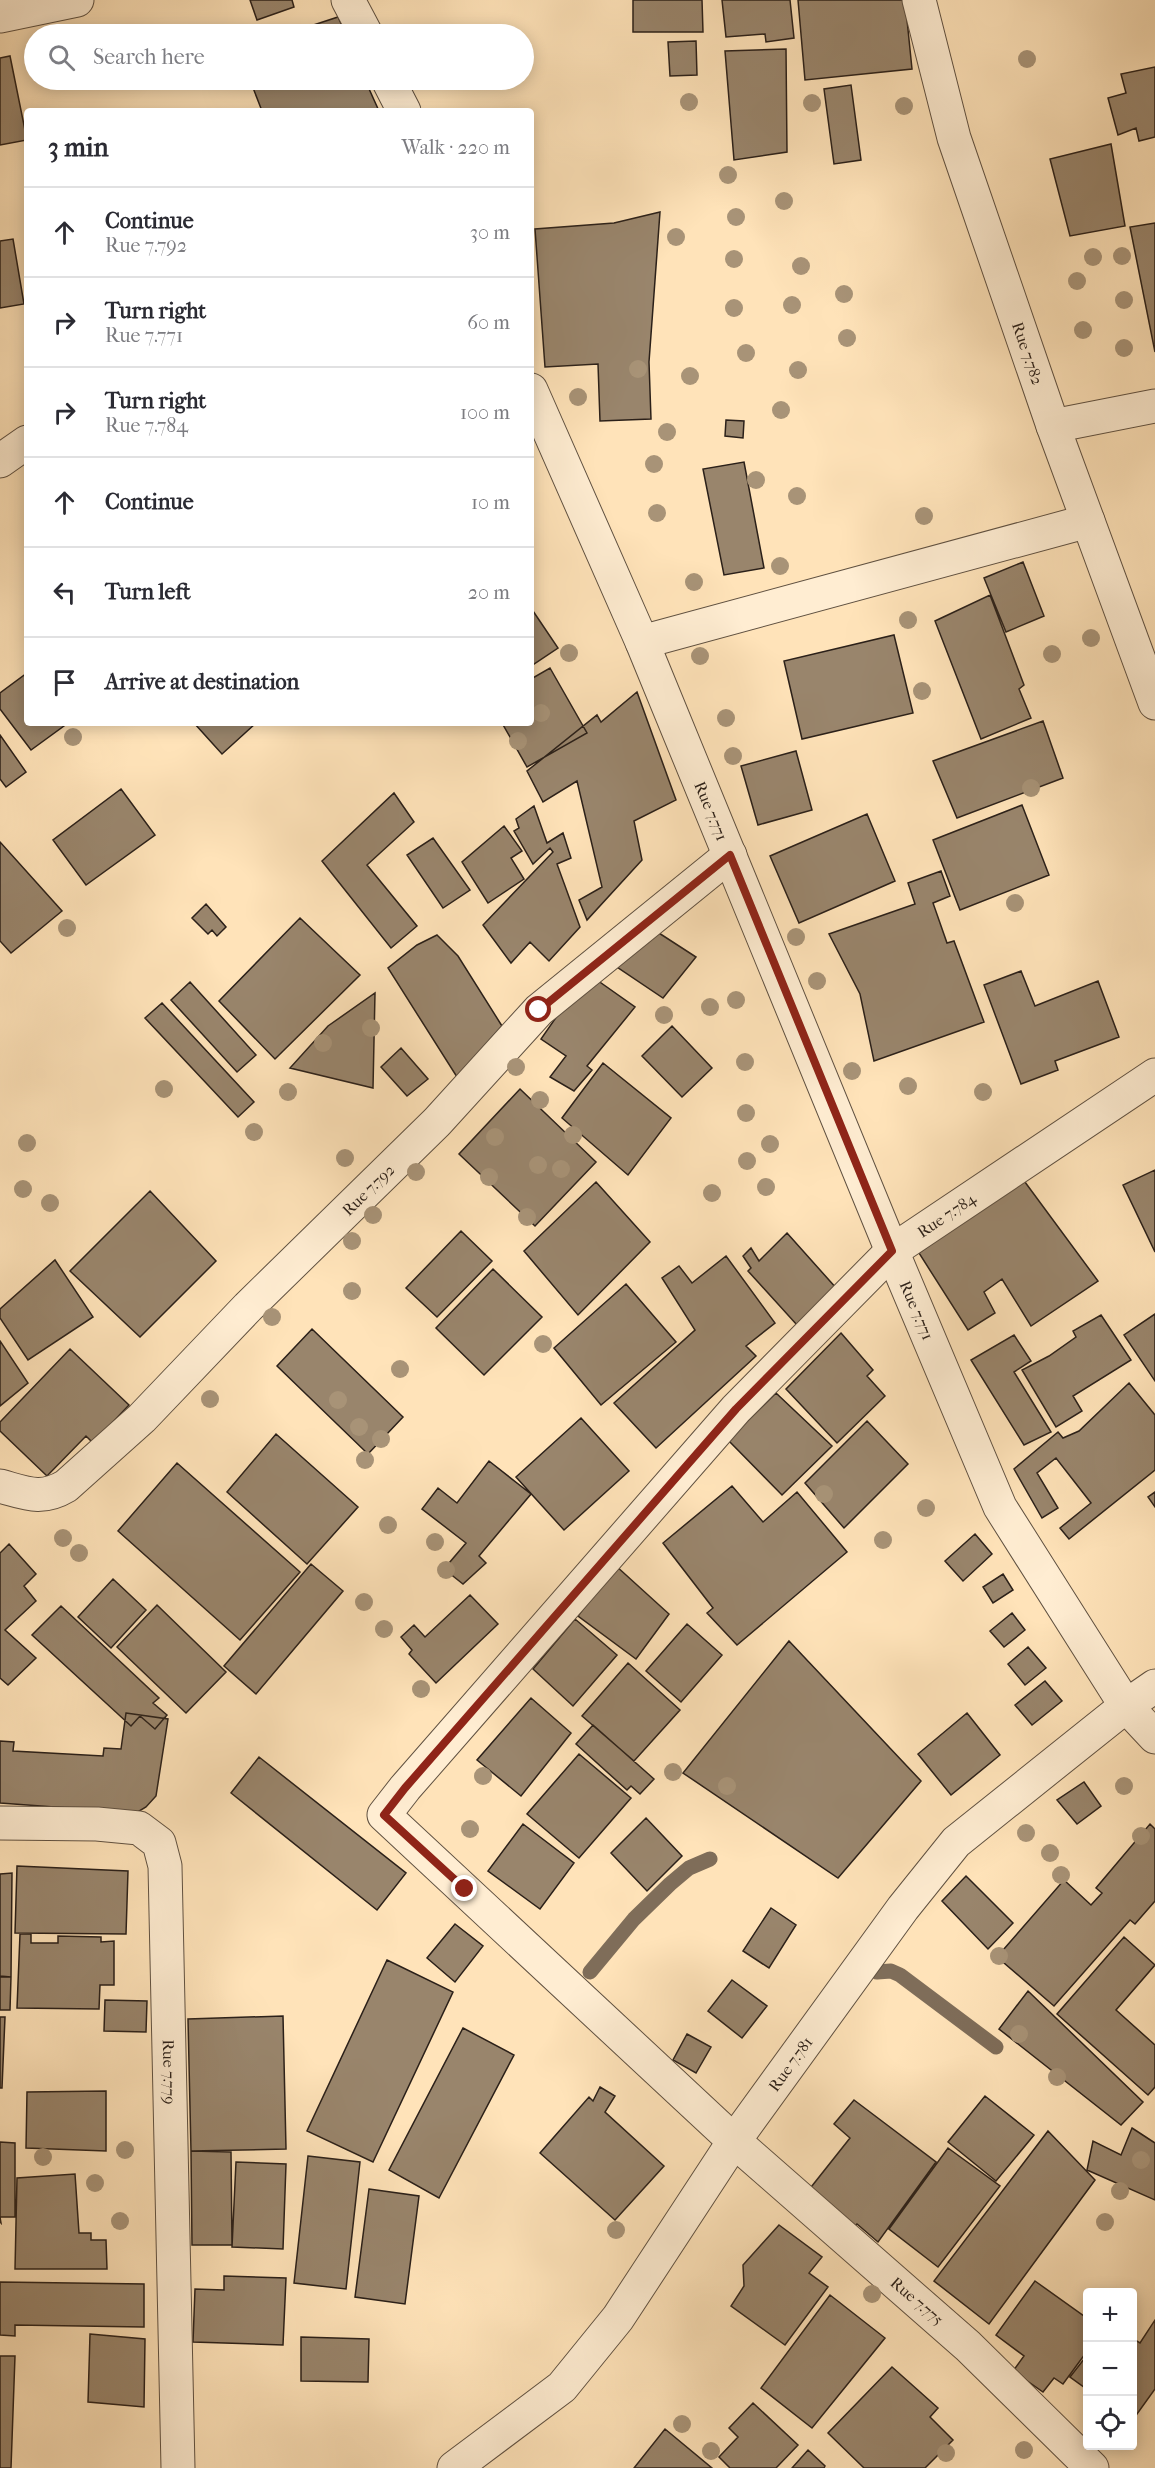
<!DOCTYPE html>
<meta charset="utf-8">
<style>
:root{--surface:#fff;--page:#f2f2f3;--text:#2b2b33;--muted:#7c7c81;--line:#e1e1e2}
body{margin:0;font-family:"IM FELL French Canon",serif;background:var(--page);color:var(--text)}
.controls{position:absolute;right:18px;bottom:18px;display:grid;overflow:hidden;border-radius:6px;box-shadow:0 3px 15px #0003}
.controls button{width:54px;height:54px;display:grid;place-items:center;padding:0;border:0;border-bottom:2px solid var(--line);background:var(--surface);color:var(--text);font:30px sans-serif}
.stop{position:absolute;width:18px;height:18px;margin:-14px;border:4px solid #8f2418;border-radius:50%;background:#fff}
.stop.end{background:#8f2418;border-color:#fff;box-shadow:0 2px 6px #0008}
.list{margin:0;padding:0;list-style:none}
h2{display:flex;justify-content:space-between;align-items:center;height:78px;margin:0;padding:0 24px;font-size:26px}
h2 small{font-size:20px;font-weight:400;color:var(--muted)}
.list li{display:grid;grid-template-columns:39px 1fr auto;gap:18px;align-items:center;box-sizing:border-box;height:90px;padding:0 24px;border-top:2px solid var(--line)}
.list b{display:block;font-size:22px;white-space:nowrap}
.list p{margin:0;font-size:20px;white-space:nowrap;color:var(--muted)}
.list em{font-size:20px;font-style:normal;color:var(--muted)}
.icon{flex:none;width:33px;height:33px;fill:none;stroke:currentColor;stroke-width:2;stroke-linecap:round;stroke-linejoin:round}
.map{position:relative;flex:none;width:1155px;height:2468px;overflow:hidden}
.search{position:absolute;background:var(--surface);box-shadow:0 3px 15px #0003;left:24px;top:24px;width:510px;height:66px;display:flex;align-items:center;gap:15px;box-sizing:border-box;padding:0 21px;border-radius:33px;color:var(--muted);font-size:22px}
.panel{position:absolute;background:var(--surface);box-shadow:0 3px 15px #0003;left:24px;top:108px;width:510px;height:618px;border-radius:6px}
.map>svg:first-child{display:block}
</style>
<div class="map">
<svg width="1155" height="2468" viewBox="0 0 1155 2468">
<rect width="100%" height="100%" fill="#ffe3b9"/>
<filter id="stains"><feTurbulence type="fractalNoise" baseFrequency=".00333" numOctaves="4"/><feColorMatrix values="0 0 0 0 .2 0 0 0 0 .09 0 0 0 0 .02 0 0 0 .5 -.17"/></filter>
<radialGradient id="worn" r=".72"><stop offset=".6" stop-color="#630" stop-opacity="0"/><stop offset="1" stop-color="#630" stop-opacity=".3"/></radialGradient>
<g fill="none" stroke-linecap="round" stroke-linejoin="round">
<path stroke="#7f6d59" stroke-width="15" d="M590,1972l44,-53 36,-35 19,-16 21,-9
M877,1972l14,-1 9,4 96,72"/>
</g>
<path fill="#99856c" stroke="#2b2019" stroke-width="1.5" d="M250,0h42l2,7 -37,13z
M633,0h69l1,32h-70z
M722,0h68l4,38 -28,4 -1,-8 -39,3z
M798,0h107l7,69 -107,11z
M338,17l8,17h-60z
M696,41l1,34 -27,1 -2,-34z
M786,49l1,103 -53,8 -9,-109z
M10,56l17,84 -27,5v-87z
M1155,67v70l-16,4 -3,-13 -18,7 -10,-37 18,-5 -5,-19z
M250,80h115l14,31h-117z
M851,85l10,75 -27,4 -10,-75z
M1111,144l14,82 -55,10 -20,-77z
M660,212l-11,150 2,57 -51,2 -2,-57 -53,3 -10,-138 79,-6z
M1155,223v129l-25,-125z
M13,239l11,65 -24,4v-67z
M726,420l18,1 -1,17 -18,-2z
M744,462l20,106 -40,7 -21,-106z
M1023,562l21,54 -38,16 -22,-54z
M990,595l34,90 -5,4 12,29 -50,21 -46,-118z
M531,608l27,40 -27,18z
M894,635l19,78 -111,26 -18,-78z
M550,668l37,65 -60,34 -25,-44h29v-44z
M27,673v50h41l-37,27 -31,-41v-16z
M637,692l39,108 -42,21 8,39 -55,60 -8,-20 23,-13 -25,-106 -34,21 -16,-31 70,-56 4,7z
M1043,721l20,57 -106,40 -24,-57z
M194,723h62l-34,31z
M0,735l26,37 -20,15 -6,-8z
M796,751l16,59 -54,15 -17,-59z
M121,789l34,46 -69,50 -33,-45z
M394,793l20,29 -47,43 50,61 -26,22 -69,-87z
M1022,805l27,70 -89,35 -27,-70z
M534,806l13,37 16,-10 8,25 -14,6 23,63 -31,34 -19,-19 -19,21 -28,-38 70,-73 -3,-4 -17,16 -19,-33 5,-3 -3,-9z
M867,814l28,67 -96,42 -29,-67z
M504,826l18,25 -11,7 13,21 -36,24 -26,-41z
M433,838l37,52 -27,18 -36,-53z
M0,842l62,69 -51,42 -11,-12z
M941,871l9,25 -17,7 14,40 7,-2 30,81 -110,39 -14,-67 -31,-60 86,-30 -7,-21z
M206,904l20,23 -9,9 -5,-6 -4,4 -16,-16z
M300,918l60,57 -85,84 -56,-58z
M645,924l51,33 -33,41 -49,-33z
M437,935l21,21 44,70 -45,51 -69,-109 29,-23z
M1021,971l14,35 63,-25 21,56 -64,24 3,9 -37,14 -37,-99z
M587,973l48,34 -48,59 5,4 -18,21 -24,-14 16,-21 -25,-17z
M190,982l66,73 -19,17 -66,-72z
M375,993l-2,95 -83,-20 38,-42z
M162,1003l92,99 -16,15 -93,-99z
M672,1026l40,42 -30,29 -40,-41z
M401,1048l27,31 -21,17 -26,-29z
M603,1063l68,55 -43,57 -66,-57z
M520,1089l76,73 -61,64 -76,-72z
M1155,1170v82l-32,-67z
M1022,1178l76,103 -67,45 -29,-47 -18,13 11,21 -27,17 -49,-77z
M596,1182l54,60 -72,73 -54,-64z
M150,1191l66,70 -76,76 -70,-66z
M461,1231l31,30 -55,56 -31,-29z
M787,1233l50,56 -40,36 -49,-54 3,-3 -8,-12 8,-8 8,13z
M726,1256l49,67 -29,23 10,10 -100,92 -42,-45 81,-73 -33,-52 17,-12 13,17z
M55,1260l38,57 -65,43 -28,-42v-9z
M493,1269l49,48 -58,58 -48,-47z
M626,1284l50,58 -75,63 -47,-57z
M1155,1314v67l-31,-46z
M1101,1315l30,45 -58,36 9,15 -26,16 -34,-57 27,-14 27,-19 -3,-6z
M312,1329l91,88 -35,37 -91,-88z
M841,1333l32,37 -6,6 18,20 -48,47 -51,-54z
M1014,1335l17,26 -17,11 37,60 -27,13 -53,-85z
M0,1341l28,42 -28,23z
M70,1349l59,56 -36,38 -7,-7 -39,40 -47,-45v-9z
M1129,1383l26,32v55l-86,69 -9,-11 31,-25 -35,-45 -19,15 21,35 -16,10 -28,-49 44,-37 5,6 16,-7z
M776,1393l56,53 -50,49 -54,-55z
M581,1418l48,53 -65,59 -48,-53z
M867,1421l41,43 -64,64 -39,-45z
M276,1434l82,73 -51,57 -80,-72z
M489,1461l42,33 -52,62 7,7 -23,21 -19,-15 22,-26 -44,-34 16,-21 19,15z
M177,1463l123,109 -60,68 -122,-109z
M732,1486l31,36 34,-30 50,60 -110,93 -30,-32 6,-5 -50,-65z
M1155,1492v15l-7,-10z
M975,1534l17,20 -29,27 -18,-20z
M9,1544l27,30 -12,12 12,15 -31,29 31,28 -28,27 -8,-7v-125z
M311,1564l32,27 -87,103 -32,-28z
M615,1565l54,49 -33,45 -58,-43z
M1003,1574l10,16 -20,13 -10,-16z
M113,1579l33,31 -35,38 -33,-31z
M470,1595l28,29 -62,59 -27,-29 3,-4 -11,-13 13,-12 11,12z
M157,1605l69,67 -40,41 -69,-66z
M61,1606l98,92 -6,5 14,12 -12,14 -15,-13 -9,10 -99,-91z
M1012,1613l13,17 -21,17 -14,-16z
M575,1619l42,36 -44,51 -40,-37z
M687,1624l35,31 -41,47 -35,-31z
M789,1641l132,140 -83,97 -155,-105z
M1028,1647l18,21 -21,17 -17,-21z
M628,1663l52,47 -46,51 -52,-45z
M1045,1681l17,20 -30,24 -17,-20z
M531,1698l40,35 -50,63 -44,-36z
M126,1713l42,6 -12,77 -10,11 -10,6 -136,-10v-62l14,1 -1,9 90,5 1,-8 17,1z
M967,1713l33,42 -49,40 -33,-41z
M593,1725l61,54 -14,15 -9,-8 -4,4 -51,-46z
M579,1754l52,44 -52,60 -52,-44z
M259,1757l147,116 -29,37 -146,-117z
M1084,1782l17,24 -24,18 -20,-24z
M646,1818l36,38 -35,35 -36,-38z
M523,1824l51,39 -34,46 -52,-38z
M1150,1824l5,5v72l-20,23 -5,-4 -76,86 -57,-49 67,-77 27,25 11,-12 -6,-5z
M17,1866l111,5 -2,63 -111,-1z
M12,1873l-1,104 -11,-1v-102z
M966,1876l47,47 -25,26 -46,-48z
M771,1908l25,17 -27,43 -26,-17z
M455,1924l28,22 -28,36 -28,-24z
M20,1934h11v9h27v-7l43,1v5l13,-1v44h-14l-1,24 -82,-1z
M1124,1937l31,28 -39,45 39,35v42l-7,8 -91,-81z
M387,1960l66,32 -80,170 -66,-31z
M0,1977h11l-1,33h-10z
M732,1980l35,26 -25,32 -34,-27z
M1028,1991l115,111 -22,23 -122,-96z
M105,2000l42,1 -1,31 -42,-1z
M283,2016l3,133 -95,2 -3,-132z
M0,2017h5l-3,71h-2z
M463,2028l51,27 -75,143 -50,-28z
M687,2034l24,13 -15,26 -23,-13z
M600,2087l15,9 -10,16 59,54 -49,54 -75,-67 49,-56 4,4z
M106,2091v60l-80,-3 1,-56z
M985,2096l49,39 -38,46 -48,-39z
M854,2100l82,62 -58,80 -21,-18 -5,5 -44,-38 42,-53 -16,-14z
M1132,2128l23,15v57l-68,-30 6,-29 28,14z
M1048,2131l47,49 -106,144 -55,-43z
M0,2142l15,1v74h-15l1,6 -1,-1z
M948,2148l52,38 -62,81 -49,-38z
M191,2151l40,1 1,93h-40z
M308,2156l52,6 -14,127 -52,-6z
M236,2162l50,2 -3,85 -51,-2z
M75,2174l4,59h12v7h15l1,29h-92l2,-91z
M369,2189l50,7 -14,108 -50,-7z
M779,2225l43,32 -13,16 19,14 -43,58 -54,-39 13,-20 -1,-21z
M224,2276l62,2 -3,67 -90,-3 2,-53 29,1z
M1035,2281l53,38v31l-25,34 -9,-6 -11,14 -30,-21 11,-15 -28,-21z
M0,2282l144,2v43l-129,-2v11l-15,-1z
M830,2295l55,43 -73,90 -51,-40z
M1155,2320v69l-23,32v-83l8,5z
M90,2334l55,5 -1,68 -56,-5z
M301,2337l68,2 -1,43 -67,-1z
M1088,2354v36l-18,-13z
M0,2356h15l-4,112h-11z
M892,2367l46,41 -8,9 23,23 -28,28h-61l-36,-35z
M753,2403l45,42 -22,23h-46l-11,-11 19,-20 -9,-9z
M665,2429l47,39h-78z
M808,2450l17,16 -1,2h-32z"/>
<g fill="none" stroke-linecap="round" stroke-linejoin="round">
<g stroke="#605141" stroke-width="35">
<g id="minor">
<path d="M348,0l18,34"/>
<path id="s1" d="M919,0l35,138 99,288 102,277"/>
<path d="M0,16l77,-16"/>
<path d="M388,80l16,31"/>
<path id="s2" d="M531,390l111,252 250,609 108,256 126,199 29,31"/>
<path d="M1053,426l102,-20"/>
<path d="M0,461l27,-19"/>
<path d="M642,642l446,-121"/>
<path id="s3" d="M0,1486c26,7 41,15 66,0l76,-68 106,-111 189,-185 102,-112 191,-155"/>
<path id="s4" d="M0,1823l97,1 42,4 20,15 6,23 13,602"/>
<path id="s5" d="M454,2468l108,-81 56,-69 116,-177 169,-233 53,-66 170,-136 29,-20"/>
<path id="s6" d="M1092,2468l-124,-122 -234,-205 -350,-326 21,-27 331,-379 156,-158 263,-176"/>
</g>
</g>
<use href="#minor" stroke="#ffedd2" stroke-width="33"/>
</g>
<g fill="#a89377">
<circle cx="1027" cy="59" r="9"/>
<circle cx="689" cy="102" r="9"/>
<circle cx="812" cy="103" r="9"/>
<circle cx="904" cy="106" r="9"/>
<circle cx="728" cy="175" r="9"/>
<circle cx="784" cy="201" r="9"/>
<circle cx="736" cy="217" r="9"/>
<circle cx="676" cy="237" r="9"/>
<circle cx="1122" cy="256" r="9"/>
<circle cx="1093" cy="257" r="9"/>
<circle cx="734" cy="259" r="9"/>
<circle cx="801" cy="266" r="9"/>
<circle cx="1077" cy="281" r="9"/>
<circle cx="844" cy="294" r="9"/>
<circle cx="1124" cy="300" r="9"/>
<circle cx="792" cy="305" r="9"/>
<circle cx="734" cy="308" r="9"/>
<circle cx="1083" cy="330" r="9"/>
<circle cx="847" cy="338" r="9"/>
<circle cx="1124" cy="348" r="9"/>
<circle cx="746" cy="353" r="9"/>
<circle cx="638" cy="369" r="9"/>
<circle cx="798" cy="370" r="9"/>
<circle cx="690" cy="376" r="9"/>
<circle cx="578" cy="397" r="9"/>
<circle cx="781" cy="410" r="9"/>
<circle cx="667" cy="432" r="9"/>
<circle cx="654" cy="464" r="9"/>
<circle cx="756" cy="480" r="9"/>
<circle cx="797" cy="496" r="9"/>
<circle cx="657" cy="513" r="9"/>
<circle cx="924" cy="516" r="9"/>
<circle cx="780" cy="566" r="9"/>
<circle cx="694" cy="582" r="9"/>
<circle cx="908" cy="620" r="9"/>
<circle cx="1091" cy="638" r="9"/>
<circle cx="569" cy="653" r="9"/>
<circle cx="1052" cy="654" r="9"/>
<circle cx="700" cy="656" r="9"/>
<circle cx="922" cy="691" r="9"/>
<circle cx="541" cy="713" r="9"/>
<circle cx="726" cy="718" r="9"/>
<circle cx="73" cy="737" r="9"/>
<circle cx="518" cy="741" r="9"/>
<circle cx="733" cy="756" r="9"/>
<circle cx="1031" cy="788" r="9"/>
<circle cx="1015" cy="903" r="9"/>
<circle cx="67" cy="928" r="9"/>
<circle cx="796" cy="937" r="9"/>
<circle cx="817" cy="981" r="9"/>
<circle cx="736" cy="1000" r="9"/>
<circle cx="710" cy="1007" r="9"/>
<circle cx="664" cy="1015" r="9"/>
<circle cx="371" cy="1028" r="9"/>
<circle cx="323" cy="1043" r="9"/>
<circle cx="745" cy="1062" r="9"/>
<circle cx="516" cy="1067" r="9"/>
<circle cx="852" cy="1071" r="9"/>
<circle cx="908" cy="1086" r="9"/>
<circle cx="164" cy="1089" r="9"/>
<circle cx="288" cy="1092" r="9"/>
<circle cx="983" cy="1092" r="9"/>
<circle cx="540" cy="1100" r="9"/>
<circle cx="746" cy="1113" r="9"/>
<circle cx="254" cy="1132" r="9"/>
<circle cx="573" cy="1135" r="9"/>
<circle cx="495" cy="1137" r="9"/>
<circle cx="27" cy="1143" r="9"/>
<circle cx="770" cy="1144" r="9"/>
<circle cx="345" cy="1158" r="9"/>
<circle cx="747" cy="1161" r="9"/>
<circle cx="538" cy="1165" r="9"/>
<circle cx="561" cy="1169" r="9"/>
<circle cx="416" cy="1172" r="9"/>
<circle cx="489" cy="1177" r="9"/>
<circle cx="766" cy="1187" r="9"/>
<circle cx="23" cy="1189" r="9"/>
<circle cx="712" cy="1193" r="9"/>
<circle cx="50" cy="1203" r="9"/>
<circle cx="373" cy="1215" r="9"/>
<circle cx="527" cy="1217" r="9"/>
<circle cx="352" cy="1241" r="9"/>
<circle cx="352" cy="1291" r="9"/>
<circle cx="272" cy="1317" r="9"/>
<circle cx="543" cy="1344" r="9"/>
<circle cx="400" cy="1369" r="9"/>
<circle cx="210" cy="1399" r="9"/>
<circle cx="338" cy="1400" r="9"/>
<circle cx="359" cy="1427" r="9"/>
<circle cx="381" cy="1439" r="9"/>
<circle cx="365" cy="1460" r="9"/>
<circle cx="824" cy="1494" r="9"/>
<circle cx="926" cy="1508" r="9"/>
<circle cx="388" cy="1525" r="9"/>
<circle cx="63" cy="1538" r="9"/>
<circle cx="883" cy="1540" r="9"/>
<circle cx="435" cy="1542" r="9"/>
<circle cx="79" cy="1553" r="9"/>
<circle cx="446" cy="1570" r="9"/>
<circle cx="364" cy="1602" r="9"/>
<circle cx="384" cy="1629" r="9"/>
<circle cx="421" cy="1689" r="9"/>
<circle cx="673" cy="1772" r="9"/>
<circle cx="483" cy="1776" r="9"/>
<circle cx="727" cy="1786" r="9"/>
<circle cx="1124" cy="1786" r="9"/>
<circle cx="470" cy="1829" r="9"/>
<circle cx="1026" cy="1833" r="9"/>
<circle cx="1141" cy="1836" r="9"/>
<circle cx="1050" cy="1853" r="9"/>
<circle cx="1061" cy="1875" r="9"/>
<circle cx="999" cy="1956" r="9"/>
<circle cx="1019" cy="2034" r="9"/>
<circle cx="1057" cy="2077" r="9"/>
<circle cx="125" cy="2150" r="9"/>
<circle cx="43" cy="2157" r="9"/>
<circle cx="1141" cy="2160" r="9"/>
<circle cx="95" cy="2183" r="9"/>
<circle cx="1120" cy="2191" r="9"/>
<circle cx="120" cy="2221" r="9"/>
<circle cx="1105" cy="2222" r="9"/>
<circle cx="616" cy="2230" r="9"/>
<circle cx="872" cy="2294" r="9"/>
<circle cx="682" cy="2424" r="9"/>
<circle cx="1024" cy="2450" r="9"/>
<circle cx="711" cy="2451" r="9"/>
<circle cx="946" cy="2453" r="9"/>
</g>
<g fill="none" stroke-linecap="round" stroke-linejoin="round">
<path stroke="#8f2418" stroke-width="8" d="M465,1889l-81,-74 21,-27 331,-379 156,-158 -162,-396 -191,155"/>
</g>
<g text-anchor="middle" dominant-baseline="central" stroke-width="4.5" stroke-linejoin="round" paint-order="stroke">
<g font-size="16" fill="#2b2019" stroke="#ffedd2">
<text stroke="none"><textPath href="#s1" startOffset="370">Rue 7.782</textPath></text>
<text stroke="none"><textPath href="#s2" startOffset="458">Rue 7.771</textPath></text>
<text stroke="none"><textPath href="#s3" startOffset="492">Rue 7.792</textPath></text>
<text stroke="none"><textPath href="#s6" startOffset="1788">Rue 7.784</textPath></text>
<text stroke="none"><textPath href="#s2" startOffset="998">Rue 7.771</textPath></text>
<text stroke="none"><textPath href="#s5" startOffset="531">Rue 7.781</textPath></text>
<text stroke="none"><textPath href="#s4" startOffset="394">Rue 7.779</textPath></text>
<text transform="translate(917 2301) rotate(41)">Rue 7.775</text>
</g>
</g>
<rect width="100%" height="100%" filter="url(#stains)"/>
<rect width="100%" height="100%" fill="url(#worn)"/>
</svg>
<div class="controls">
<button>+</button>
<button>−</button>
<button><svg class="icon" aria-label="locate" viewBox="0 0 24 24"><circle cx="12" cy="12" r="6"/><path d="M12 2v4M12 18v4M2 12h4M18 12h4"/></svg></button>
</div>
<div class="stop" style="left:539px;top:1010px"></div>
<div class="stop end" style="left:465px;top:1889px"></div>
<div class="search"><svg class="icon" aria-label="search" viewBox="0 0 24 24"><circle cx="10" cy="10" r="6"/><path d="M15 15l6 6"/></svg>Search here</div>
<section class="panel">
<h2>3 min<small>Walk · 220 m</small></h2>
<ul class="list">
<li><svg class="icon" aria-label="ahead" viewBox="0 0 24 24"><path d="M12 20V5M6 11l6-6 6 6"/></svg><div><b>Continue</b><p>Rue 7.792</p></div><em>30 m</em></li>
<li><svg class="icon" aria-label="right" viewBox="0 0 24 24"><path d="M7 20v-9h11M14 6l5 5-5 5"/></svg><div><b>Turn right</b><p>Rue 7.771</p></div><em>60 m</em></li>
<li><svg class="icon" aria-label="right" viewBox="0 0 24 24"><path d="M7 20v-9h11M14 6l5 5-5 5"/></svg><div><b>Turn right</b><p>Rue 7.784</p></div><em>100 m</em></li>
<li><svg class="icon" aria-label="ahead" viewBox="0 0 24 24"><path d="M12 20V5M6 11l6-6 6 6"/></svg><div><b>Continue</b></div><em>10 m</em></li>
<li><svg class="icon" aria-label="left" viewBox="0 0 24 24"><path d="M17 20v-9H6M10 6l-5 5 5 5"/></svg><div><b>Turn left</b></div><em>20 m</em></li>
<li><svg class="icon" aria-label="arrive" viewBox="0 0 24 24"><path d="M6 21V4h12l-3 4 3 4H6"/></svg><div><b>Arrive at destination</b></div></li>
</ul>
</section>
</div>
